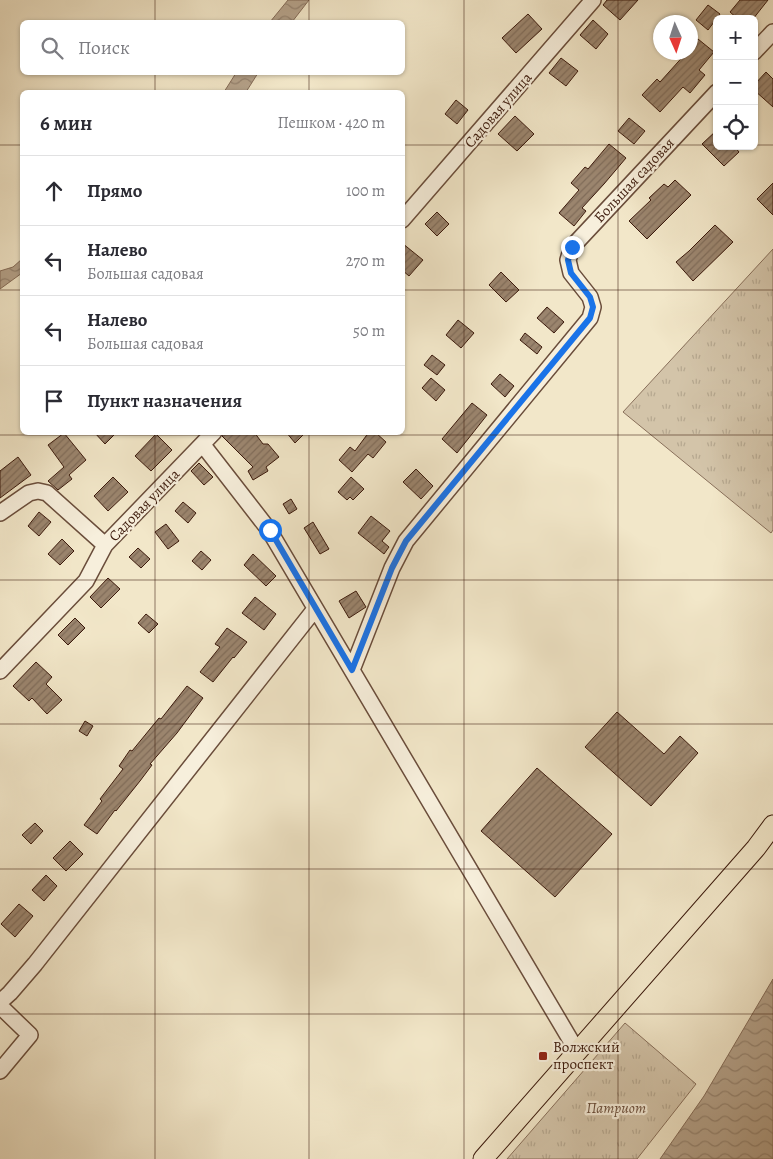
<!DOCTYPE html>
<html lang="ru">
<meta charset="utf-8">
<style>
:root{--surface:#fff;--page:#f2f2f3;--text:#2b2b33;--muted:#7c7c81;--line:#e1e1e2}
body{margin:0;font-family:Alegreya,serif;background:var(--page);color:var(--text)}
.controls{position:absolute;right:15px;top:15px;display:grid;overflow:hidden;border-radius:8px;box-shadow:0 1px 4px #0004}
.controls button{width:45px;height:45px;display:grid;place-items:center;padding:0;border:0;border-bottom:1px solid var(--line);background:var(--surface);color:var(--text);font:25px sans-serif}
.compass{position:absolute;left:653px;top:15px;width:45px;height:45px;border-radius:50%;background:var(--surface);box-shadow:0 1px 4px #0004;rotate:177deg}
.stop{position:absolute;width:15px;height:15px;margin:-11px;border:4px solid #1a73e8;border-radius:50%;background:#fff}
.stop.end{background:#1a73e8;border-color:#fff;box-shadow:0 1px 5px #0008}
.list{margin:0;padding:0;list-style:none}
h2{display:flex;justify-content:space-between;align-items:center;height:65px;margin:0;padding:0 20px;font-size:21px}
h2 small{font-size:16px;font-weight:400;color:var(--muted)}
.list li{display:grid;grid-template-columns:32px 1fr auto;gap:15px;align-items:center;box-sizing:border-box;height:70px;padding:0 20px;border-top:1px solid var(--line)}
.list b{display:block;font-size:19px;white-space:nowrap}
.list p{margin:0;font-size:16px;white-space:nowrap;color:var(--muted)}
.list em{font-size:16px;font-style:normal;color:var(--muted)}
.icon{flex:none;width:28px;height:28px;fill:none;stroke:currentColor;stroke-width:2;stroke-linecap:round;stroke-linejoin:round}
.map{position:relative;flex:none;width:773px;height:1159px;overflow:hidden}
.search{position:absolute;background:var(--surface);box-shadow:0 1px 4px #0004;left:20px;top:20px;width:385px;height:55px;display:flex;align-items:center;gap:12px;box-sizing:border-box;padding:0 18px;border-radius:8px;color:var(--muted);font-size:19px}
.panel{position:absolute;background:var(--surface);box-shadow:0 1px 4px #0004;left:20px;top:90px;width:385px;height:345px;border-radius:8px}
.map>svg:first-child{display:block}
</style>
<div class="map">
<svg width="773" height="1159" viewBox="0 0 773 1159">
<defs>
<pattern id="grass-tufts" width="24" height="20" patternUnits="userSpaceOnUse" patternTransform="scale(1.25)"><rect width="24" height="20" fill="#d3c4a9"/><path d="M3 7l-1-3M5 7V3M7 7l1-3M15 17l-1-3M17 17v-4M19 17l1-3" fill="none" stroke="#b6a890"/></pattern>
<pattern id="water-waves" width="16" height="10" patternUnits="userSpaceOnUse" patternTransform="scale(1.25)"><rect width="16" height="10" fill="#b4a189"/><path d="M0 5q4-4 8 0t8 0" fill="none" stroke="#94826e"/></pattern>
<pattern id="building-hatch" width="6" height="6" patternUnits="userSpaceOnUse" patternTransform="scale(1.25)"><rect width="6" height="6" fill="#9b856e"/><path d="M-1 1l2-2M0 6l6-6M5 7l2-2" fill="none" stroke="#806c59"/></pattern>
</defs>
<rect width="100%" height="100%" fill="#f2e7c9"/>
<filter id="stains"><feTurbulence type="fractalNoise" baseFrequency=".004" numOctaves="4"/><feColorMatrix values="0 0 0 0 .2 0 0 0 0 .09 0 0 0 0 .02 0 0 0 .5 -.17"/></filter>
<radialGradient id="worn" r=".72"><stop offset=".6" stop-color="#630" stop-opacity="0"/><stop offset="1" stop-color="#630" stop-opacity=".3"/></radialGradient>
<path fill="url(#grass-tufts)" stroke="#886f5a" d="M773,249v281l-2,3 -148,-121z
M625,1023l71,61 -59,75h-130z"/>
<path fill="url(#water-waves)" stroke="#846b57" d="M288,0h21l-17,22h-22z
M236,73h22l-12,19h-22z
M22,259v14l-22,16v-18l13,-4z
M773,979v180h-113l44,-63z"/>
<path fill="url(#building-hatch)" stroke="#3c1a0c" d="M607,0h31l-18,20 -17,-15z
M740,0h28l-15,19h-15l-8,-7z
M708,5l12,9 -12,16 -12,-10z
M528,14l14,15 -26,24 -14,-15z
M593,20l15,14 -12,15 -16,-14z
M698,39l16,13 -15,18 6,5 -15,18 -7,-6 -23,25 -18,-17 15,-16 3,3 27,-30h3v-5z
M561,58l17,13 -12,15 -17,-13z
M766,72l7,7v28l-19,-17v-5z
M456,100l12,10 -11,14 -12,-10z
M515,116l19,18 -17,17 -19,-17z
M629,118l16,13 -11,13 -16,-13z
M717,130v16h17l5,6 -15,14 -22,-22z
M609,144l17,14 -22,26 -22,24 4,3 -12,15 -15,-13 20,-23 -8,-7 14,-16 3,2z
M675,180l16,15 -44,44 -18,-18 22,-21 -2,-2 15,-14 4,3z
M773,183v32l-16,-16z
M437,212l12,12 -12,12 -12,-12z
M715,225l18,17 -40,39 -17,-19 13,-11z
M402,243l21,17 -14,16 -7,-6z
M501,272l18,18 -13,12 -17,-17z
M547,307l17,15 -10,11 -17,-15z
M458,320l16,13 -13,15 -15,-13z
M525,333l17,14 -5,7 -17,-14z
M432,355l13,10 -8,10 -13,-10z
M500,374l14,12 -9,11 -14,-13z
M431,378l14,12 -9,11 -14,-13z
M472,403l15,12 -30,38 -15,-14z
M94,432h23l-12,12z
M223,432h31l9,12h5l11,13 -13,10 2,4 -15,9 -5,-9 5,-4 -31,-31z
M286,432h20l-11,11z
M369,432h6l11,10 -13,16 -5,-4 -16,18 -13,-12 11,-13 5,4z
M64,433l22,27 -17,15 3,4 -14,11 -10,-9 16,-14 -16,-22z
M156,434l16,16 -21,21 -16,-15z
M18,457l13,18 -31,23v-27z
M199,463l14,14 -9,8 -13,-14z
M416,469l17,17 -12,13 -18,-17z
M113,477l15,15 -20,19 -14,-15z
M351,477l13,12 -11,11 -3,-3 -3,3 -9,-8z
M291,499l6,10 -8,5 -6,-10z
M183,502l13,11 -8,10 -13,-12z
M39,512l12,10 -12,14 -11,-10z
M371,516l19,15 -8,10 7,6 -5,7 -26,-21z
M313,522l16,27 -9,5 -16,-26z
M166,524l13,17 -11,8 -13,-17z
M62,539l12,12 -14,14 -12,-11z
M138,548l12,11 -9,9 -12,-11z
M201,551l10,9 -9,10 -10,-9z
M253,554l23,22 -10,10 -22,-21z
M108,578l12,11 -19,19 -11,-11z
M356,591l10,16 -17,11 -10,-17z
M255,597l21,17 -12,16 -22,-17z
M146,614l12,10 -9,9 -11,-10z
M75,618l10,10 -17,17 -10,-10z
M227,628l20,14 -13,16 -1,-1 -20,25 -13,-10 20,-25 -5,-3z
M36,662l16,15 -6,7 16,16 -15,14 -15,-16 -3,3 -16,-15z
M187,686l16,12 -26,35 -27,31 2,1 -12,16 -24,30 -1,-1 -18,24 -13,-9 18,-24 -2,-2 23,-30 -4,-3 11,-16 2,1 27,-33 2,1z
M617,712l47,42 16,-18 18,17 -47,53 -66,-59z
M85,721l8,5 -6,10 -8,-5z
M537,768l75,66 -57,63 -74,-66z
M35,823l8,8 -12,13 -9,-9z
M70,841l13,13 -17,17 -13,-13z
M46,875l11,11 -13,15 -12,-11z
M19,904l14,12 -18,21 -14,-13z"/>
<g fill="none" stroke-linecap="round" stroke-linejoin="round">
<g stroke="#6a4d3b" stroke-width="18">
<path id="minor" d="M754,52l19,-20
M402,220l191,-220
M203,445l66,85 308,521
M0,513l29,-20 9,-2 9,2 58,52
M352,670l40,-102 14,-27 184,-223 3,-11 -3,-10 -19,-24 -3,-13 4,-13 145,-155
M0,671l86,-90 19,-36 109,-113
M0,1002l10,-9 25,-29 280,-355
M0,1006l30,29 -30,36"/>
</g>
<g stroke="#3c1a0c" stroke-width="21">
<path id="major" d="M483,1159l273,-311 17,-23"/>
</g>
<use href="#minor" stroke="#f7efdc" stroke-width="15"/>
<use href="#major" stroke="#f2e7c9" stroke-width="19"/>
</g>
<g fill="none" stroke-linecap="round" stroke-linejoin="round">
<path stroke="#1a73e8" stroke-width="6" d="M270,530l82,140 40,-102 14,-27 184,-223 3,-11 -3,-10 -19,-24 -3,-13 4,-13"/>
</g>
<path fill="none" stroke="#3c1a0c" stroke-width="1" stroke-opacity="0.55" d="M155,0v22M309,0v22M464,0v1159M618,0v1159M155,72v20M309,72v20M0,145h22M402,145h315M754,145h19M0,290h22M402,290h371M155,432v727M309,432v727M0,435h773M0,580h773M0,724h773M0,869h773M0,1014h773"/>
<rect fill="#8f2418" stroke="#f7efdc" stroke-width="2" x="538" y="1051" width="10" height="10" rx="2.5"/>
<g text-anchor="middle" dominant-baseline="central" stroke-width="4.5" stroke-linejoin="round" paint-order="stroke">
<g font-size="15" fill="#3c1a0c" stroke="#f7efdc">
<text transform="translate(498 110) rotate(-49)">Садовая улица</text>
<text transform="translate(634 180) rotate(-47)">Большая садовая</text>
<text transform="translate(144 505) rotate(-46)">Садовая улица</text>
</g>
<g font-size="15" fill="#3c1a0c" stroke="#f7efdc" text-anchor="start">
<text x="553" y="1047">Волжский<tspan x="553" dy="17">проспект</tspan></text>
</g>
<g font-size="15" font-style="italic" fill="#694d3b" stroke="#f7efdc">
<text x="616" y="1108">Патриот</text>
</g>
</g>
<rect width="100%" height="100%" filter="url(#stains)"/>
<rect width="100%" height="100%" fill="url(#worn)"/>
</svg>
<div class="controls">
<button>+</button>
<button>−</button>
<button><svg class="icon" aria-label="locate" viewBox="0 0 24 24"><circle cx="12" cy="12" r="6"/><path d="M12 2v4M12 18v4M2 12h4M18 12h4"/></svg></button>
</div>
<svg class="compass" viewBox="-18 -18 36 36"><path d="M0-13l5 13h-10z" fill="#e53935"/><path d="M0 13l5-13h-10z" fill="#7c7c81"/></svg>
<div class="stop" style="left:270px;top:530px"></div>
<div class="stop end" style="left:572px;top:247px"></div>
<div class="search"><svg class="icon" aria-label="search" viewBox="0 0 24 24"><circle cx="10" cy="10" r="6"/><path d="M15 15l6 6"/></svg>Поиск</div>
<section class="panel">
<h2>6 мин<small>Пешком · 420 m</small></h2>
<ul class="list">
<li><svg class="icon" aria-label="ahead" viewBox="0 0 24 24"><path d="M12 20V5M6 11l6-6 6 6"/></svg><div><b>Прямо</b></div><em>100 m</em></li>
<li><svg class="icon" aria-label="left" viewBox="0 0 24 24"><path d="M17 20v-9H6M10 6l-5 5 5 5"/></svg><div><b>Налево</b><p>Большая садовая</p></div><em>270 m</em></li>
<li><svg class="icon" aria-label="left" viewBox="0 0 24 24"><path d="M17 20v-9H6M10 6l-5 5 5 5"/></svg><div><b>Налево</b><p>Большая садовая</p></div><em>50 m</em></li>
<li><svg class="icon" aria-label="arrive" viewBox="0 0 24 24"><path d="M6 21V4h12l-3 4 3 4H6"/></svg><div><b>Пункт назначения</b></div></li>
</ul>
</section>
</div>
